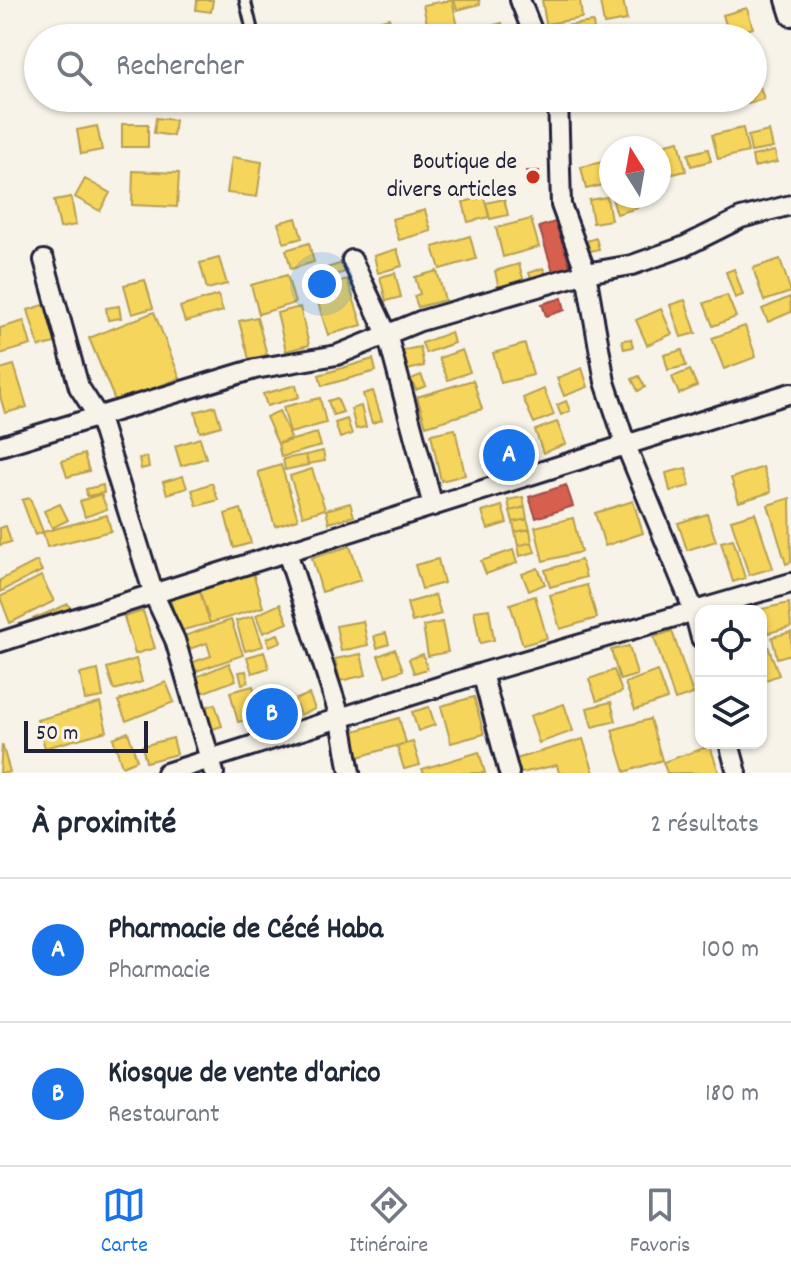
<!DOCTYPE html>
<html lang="fr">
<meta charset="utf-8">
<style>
:root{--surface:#fff;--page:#f2f2f3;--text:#1f2937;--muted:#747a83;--line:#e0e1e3;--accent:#1a73e8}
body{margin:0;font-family:Dekko,sans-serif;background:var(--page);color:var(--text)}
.controls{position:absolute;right:24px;bottom:24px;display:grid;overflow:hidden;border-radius:16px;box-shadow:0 2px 6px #0004}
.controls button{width:72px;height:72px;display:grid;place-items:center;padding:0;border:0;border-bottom:2px solid var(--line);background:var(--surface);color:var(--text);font:40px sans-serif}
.compass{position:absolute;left:599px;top:136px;width:72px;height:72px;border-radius:50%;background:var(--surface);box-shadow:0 2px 6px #0004;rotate:349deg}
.scale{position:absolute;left:24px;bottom:20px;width:124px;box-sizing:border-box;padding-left:8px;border:4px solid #22223b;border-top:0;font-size:22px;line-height:28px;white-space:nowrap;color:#22223b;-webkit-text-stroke:6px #f7f3e8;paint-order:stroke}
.you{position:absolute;left:322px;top:284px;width:28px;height:28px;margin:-20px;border:6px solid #fff;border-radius:50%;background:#1a73e8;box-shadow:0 0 0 12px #1a73e833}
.badge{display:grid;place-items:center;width:52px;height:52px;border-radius:50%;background:var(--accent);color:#fff;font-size:26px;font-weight:700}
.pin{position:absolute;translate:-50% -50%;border:4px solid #fff;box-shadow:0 2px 8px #0006}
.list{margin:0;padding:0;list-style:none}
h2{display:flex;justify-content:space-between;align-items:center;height:104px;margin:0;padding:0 32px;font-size:34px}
h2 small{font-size:26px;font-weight:400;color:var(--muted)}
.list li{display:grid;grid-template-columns:52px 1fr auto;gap:24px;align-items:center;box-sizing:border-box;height:144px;padding:0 32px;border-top:2px solid var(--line)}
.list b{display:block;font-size:30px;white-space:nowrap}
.list p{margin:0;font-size:26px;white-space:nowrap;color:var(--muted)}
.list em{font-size:26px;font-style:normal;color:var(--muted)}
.icon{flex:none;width:44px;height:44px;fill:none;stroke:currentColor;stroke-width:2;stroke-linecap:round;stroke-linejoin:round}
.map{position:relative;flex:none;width:791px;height:773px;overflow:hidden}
.search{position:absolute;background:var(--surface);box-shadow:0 2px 6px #0004;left:24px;right:24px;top:24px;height:88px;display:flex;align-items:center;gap:20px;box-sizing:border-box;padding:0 28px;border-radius:44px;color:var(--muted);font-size:30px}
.sheet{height:392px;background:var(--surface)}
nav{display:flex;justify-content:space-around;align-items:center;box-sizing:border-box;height:112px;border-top:2px solid var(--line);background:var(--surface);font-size:22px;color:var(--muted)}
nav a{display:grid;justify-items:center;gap:4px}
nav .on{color:var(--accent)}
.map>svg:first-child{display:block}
</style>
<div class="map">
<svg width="791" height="773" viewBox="0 0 791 773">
<rect width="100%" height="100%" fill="#f7f3e8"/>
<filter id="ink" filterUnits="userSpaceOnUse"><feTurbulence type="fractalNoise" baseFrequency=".0125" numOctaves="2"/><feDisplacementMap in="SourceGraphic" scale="16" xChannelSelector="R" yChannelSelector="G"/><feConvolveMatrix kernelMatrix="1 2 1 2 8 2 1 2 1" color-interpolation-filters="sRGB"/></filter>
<g filter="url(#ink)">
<path fill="#f6d55c" stroke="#b69f52" stroke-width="2" d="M197,0h16l-2,12 -15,-2z
M452,0l6,27 -29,6 -6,-28z
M454,0h25l1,4 -23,6z
M542,0h38l2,18 -36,6z
M623,0l4,20 -23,4 -4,-22z
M747,8l6,20 -24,7 -6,-20z
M389,18l6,20h-28l-4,-13z
M593,22l2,16h-29l-2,-12z
M502,23l4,15h-38l-2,-5z
M760,87l4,12 -18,5 -2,-6h9v-9z
M156,118l19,2 -2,16 -19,-3z
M122,124h26v23h-26z
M97,126l5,24 -21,4 -4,-24z
M743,128l5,24 -30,7 -6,-24z
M769,131l4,17 -22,4 -3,-16z
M679,141l7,30 -17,4 -7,-30z
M708,149l3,12 -20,5 -3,-12z
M775,151l2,11 -23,5 -2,-11z
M232,157l30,5 -5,35 -30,-4z
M611,160v23l-25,6 -5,-22z
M133,171l46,2 -2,34 -45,-2z
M85,179l25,14 -10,18 -25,-14z
M611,196h22l4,12 -20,6z
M71,197l5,28 -16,3 -6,-28z
M484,197l5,20 -21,5 -5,-20z
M607,197l4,23 -18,3 -4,-23z
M504,199l4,16 -18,4 -4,-16z
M425,210l6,21 -32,9 -7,-21z
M296,218l6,20 -18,5 -6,-20z
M531,219l8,28 -36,10 -7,-29z
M470,236l6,23 -36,10 -7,-22z
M596,238l3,11 -9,2 -3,-10z
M309,243l5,19 -23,7 -5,-19z
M397,249l5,17 -24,7 -4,-17z
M219,258l8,26 -20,5 -7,-26z
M780,259l11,33 -27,9 -11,-33z
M343,263l2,9 -34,10 -2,-9z
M519,264l5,18 -25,7 -4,-18z
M543,268l4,9 -14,6 -4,-10z
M734,269l9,26 -8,3 -9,-26z
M437,271l8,29 -27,7 -4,-11 6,-2 -5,-17z
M395,273l6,24 -15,4 -6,-24z
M287,275l8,28 -36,11 -8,-29z
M347,279l15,46 -34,10 -14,-45z
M145,280l8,28 -21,6 -8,-29z
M218,295l5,16 -38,11 -5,-15z
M727,295l9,22 -23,9 -9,-23z
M790,297l1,15 -23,10 -6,-13z
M685,300l11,33 -15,4 -11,-32z
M47,304l11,38 -19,5 -11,-37z
M119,306l2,12 -13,2 -2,-12z
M300,307l9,38 -23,6 -9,-38z
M661,309l11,25 -25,11 -11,-25z
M154,312l26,66 -64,25 -27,-65z
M257,317l10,38 -18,4 -10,-38z
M24,321l7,24 -31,9v-26z
M745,326l11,31 -32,12 -12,-31z
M451,332l3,11 -28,10 -4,-10z
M631,339l2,8 -9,2 -2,-9z
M525,344l8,31 -32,8 -8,-30z
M420,347l4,19 -21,5 -4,-20z
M462,350l8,22 -22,8 -9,-22z
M682,350l4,16 -18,4 -4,-15z
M373,359l3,12 -54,15 -3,-11z
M14,365l13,42 -22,6 -5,-17v-27z
M582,368l6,19 -24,9 -7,-18z
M690,370l7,16 -18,8 -7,-17z
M421,375l5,11 -10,4 -5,-11z
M639,376l6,11 -7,4 -6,-12z
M473,380l9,29 -56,17 -9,-29z
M296,385l3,12 -32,9 -4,-12z
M544,389l10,26 -20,8 -11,-25z
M373,391l9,29 -10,3 -9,-29z
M320,398l6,25 -36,10 -7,-26z
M337,398l6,14 -10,3 -5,-14z
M566,401l4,10 -9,4 -4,-10z
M215,406l6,20 -21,6 -5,-20z
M361,406l5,21 -10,2 -5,-20z
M279,411l12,27 -13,6 -12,-27z
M347,419l5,15 -12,4 -5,-15z
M557,422l9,22 -23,9 -8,-23z
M455,429l10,46 -24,6 -10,-47z
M317,433l4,13 -40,11 -3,-13z
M200,438l6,20 -25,8 -6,-20z
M323,451l2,10 -17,3 -2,-9z
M84,454l5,17 -22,6 -5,-16z
M306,455l2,10 -23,5 -2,-11z
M147,457l2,10 -8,2 -2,-11z
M281,465l17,54 -23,7 -17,-54z
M763,467l8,25 -32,10 -8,-24z
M686,468l4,18 -20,5 -4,-18z
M312,469l13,40 -22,7 -13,-40z
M183,476l4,12 -20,6 -4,-12z
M212,483l6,17 -21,6 -5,-16z
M103,485l1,8 -17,3 -1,-7z
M101,494l6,15 -22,8 -5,-16z
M523,497l2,10 -15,4 -2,-11z
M30,498l13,34 -8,3 -13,-35z
M790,498l1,64 -5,2 -18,-59z
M633,501l10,32 -38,13 -10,-33z
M350,503l4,13 -25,7 -3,-13z
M60,504l8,16 -16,8 -8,-17z
M502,506l5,17 -19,6 -6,-17z
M525,507l2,12 -14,3 -3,-11z
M241,509l10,34 -17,5 -9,-34z
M755,513l18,55 -24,7 -18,-55z
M707,514l9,27 -29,9 -9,-27z
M107,515l4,16 -64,16 -4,-15z
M573,518l8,34 -38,9 -8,-34z
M527,519l3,10 -15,3 -2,-10z
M6,526l5,16 -11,3v-17z
M530,529l2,13 -14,4 -3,-14z
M733,539l12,39 -12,4 -12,-40z
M532,542l3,10 -15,4 -2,-10z
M350,546l11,34 -39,12 -10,-34z
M513,550l4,13 -31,11 -5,-13z
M438,559l6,24 -22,6 -7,-24z
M581,560l5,17 -36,10 -5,-17z
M37,561l5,10 -42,21v-12z
M538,568l7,16 -16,7 -7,-17z
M253,573l10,34 -53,16 -11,-34z
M41,576l13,25 -44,22 -10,-26z
M587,585l10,33 -37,11 -10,-34z
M199,589l11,34 -31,8 -9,-33z
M435,595l6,19 -29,8 -5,-19z
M535,596l12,42 -24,7 -13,-41z
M789,603l2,24 -23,6 -6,-24z
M68,604l4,8 -54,23 -4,-8z
M280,604l8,19 -25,10 -7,-18z
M489,609l5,31 -14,3 -6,-32z
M143,611l12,37 -20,6 -11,-37z
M253,616l10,30 -18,5 -9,-30z
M231,620l12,35 -52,18 -4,-9 24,-8 -4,-13 -21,7 -5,-13z
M363,621l5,24 -27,6 -5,-25z
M442,622l6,30 -20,4 -5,-30z
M672,631l21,63 -18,6 -21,-63z
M791,632v22l-14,4 -5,-21z
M386,633l3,11 -12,4 -3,-12z
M278,634l3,8 -12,4 -2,-8z
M629,646l8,29 -17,5 -9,-30z
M768,646l11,29 -18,7v-34z
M395,649l8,21 -17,6 -8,-20z
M264,652l5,16 -17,5 -5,-16z
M361,654l5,21 -26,6 -5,-22z
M423,654l4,15 -13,4 -5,-14z
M136,659l6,23 -28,8 -7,-22z
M229,663l7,17 -34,13 -6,-16z
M98,670l5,27 -18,3 -5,-26z
M614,670l8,22 -25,9 -8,-22z
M246,671l2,11 -6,2 -3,-12z
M657,671l10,28 -32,11 -10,-27z
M166,682l8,20 -48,19 -8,-20z
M253,686l8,30 -23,6 -8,-30z
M309,694l6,15 -15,6 -6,-15z
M474,697l10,37 -33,9 -10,-37z
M611,702l5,19 -24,6 -5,-19z
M100,703l7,28 -62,17 -8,-28z
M215,704l7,22 -16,5 -7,-22z
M564,704l9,27 -34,12 -9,-27z
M429,707l6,18 -17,6 -6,-19z
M399,718l7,25 -48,14 -7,-25z
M650,719l12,41 -37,12 -13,-42z
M128,732l9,28 -15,6 -9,-28z
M173,738l4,16 -31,8 -4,-16z
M583,739l11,34h-35l-2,-8 -36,8 -5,-14z
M413,742l7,23 -16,4 -7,-23z
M2,744l8,28 -4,1h-6z
M710,746l9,27h-52l-4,-11z
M479,752l6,21h-61l-2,-4z"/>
<path fill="#d6604d" stroke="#a04d48" stroke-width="2" d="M527,171h12v10l-11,1z
M555,222l16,47 -17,6 -15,-48z
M562,298l3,12 -19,6 -4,-12z
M513,448l4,12 -14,6 -5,-12z
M566,485l7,21 -37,12 -7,-21z"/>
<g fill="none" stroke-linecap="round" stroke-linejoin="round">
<g stroke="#22223b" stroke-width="15">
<path id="service" d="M245,0l7,29"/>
</g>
<g stroke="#22223b" stroke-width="24">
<path id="minor" d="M520,0l15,38
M786,0l5,16
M558,98l3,107 25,68 19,109 22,66 67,163 7,27
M44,260l35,127 20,31 55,177 21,45 39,133
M352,260l35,74 46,172
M0,446l255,-77 82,-14 83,-34 166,-48 46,-8 51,-18 58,-29 50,-13
M288,555l53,165 9,53
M0,642l791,-249
M482,673l27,100
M729,743l8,30
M166,773l316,-100 309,-90"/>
</g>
<use href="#service" stroke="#f7f3e8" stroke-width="9"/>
<use href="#minor" stroke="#f7f3e8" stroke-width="18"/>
</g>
</g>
<circle fill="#c8321e" stroke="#f7f3e8" stroke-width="3" cx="533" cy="177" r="8"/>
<g text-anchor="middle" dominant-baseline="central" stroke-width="8" stroke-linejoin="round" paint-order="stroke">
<g font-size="24" fill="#22223b" stroke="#f7f3e8" text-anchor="end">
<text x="517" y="163">Boutique de<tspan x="517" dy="28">divers articles</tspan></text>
</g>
</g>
</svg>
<div class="controls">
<button><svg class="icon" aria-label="locate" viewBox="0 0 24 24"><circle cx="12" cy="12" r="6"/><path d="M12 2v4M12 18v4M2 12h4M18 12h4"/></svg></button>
<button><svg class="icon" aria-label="layers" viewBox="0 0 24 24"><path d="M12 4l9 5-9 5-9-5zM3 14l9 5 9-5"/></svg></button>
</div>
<svg class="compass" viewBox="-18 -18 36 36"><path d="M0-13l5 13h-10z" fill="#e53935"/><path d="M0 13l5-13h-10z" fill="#747a83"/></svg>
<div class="scale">50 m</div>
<div class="you"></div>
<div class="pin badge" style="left:509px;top:455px">A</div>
<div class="pin badge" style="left:272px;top:714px">B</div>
<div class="search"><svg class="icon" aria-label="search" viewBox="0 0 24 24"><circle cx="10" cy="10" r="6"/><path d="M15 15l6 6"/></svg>Rechercher</div>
</div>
<section class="sheet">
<h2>À proximité<small>2 résultats</small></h2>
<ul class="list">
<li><span class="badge">A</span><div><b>Pharmacie de Cécé Haba</b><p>Pharmacie</p></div><em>100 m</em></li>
<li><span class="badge">B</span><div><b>Kiosque de vente d'arico</b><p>Restaurant</p></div><em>180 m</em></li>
</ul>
</section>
<nav>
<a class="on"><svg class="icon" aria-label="map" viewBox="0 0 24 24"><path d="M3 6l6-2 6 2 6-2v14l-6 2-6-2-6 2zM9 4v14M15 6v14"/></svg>Carte</a>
<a><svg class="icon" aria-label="directions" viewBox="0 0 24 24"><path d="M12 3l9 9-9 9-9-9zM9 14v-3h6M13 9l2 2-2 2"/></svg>Itinéraire</a>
<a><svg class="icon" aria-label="saved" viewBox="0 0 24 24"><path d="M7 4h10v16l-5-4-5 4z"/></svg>Favoris</a>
</nav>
